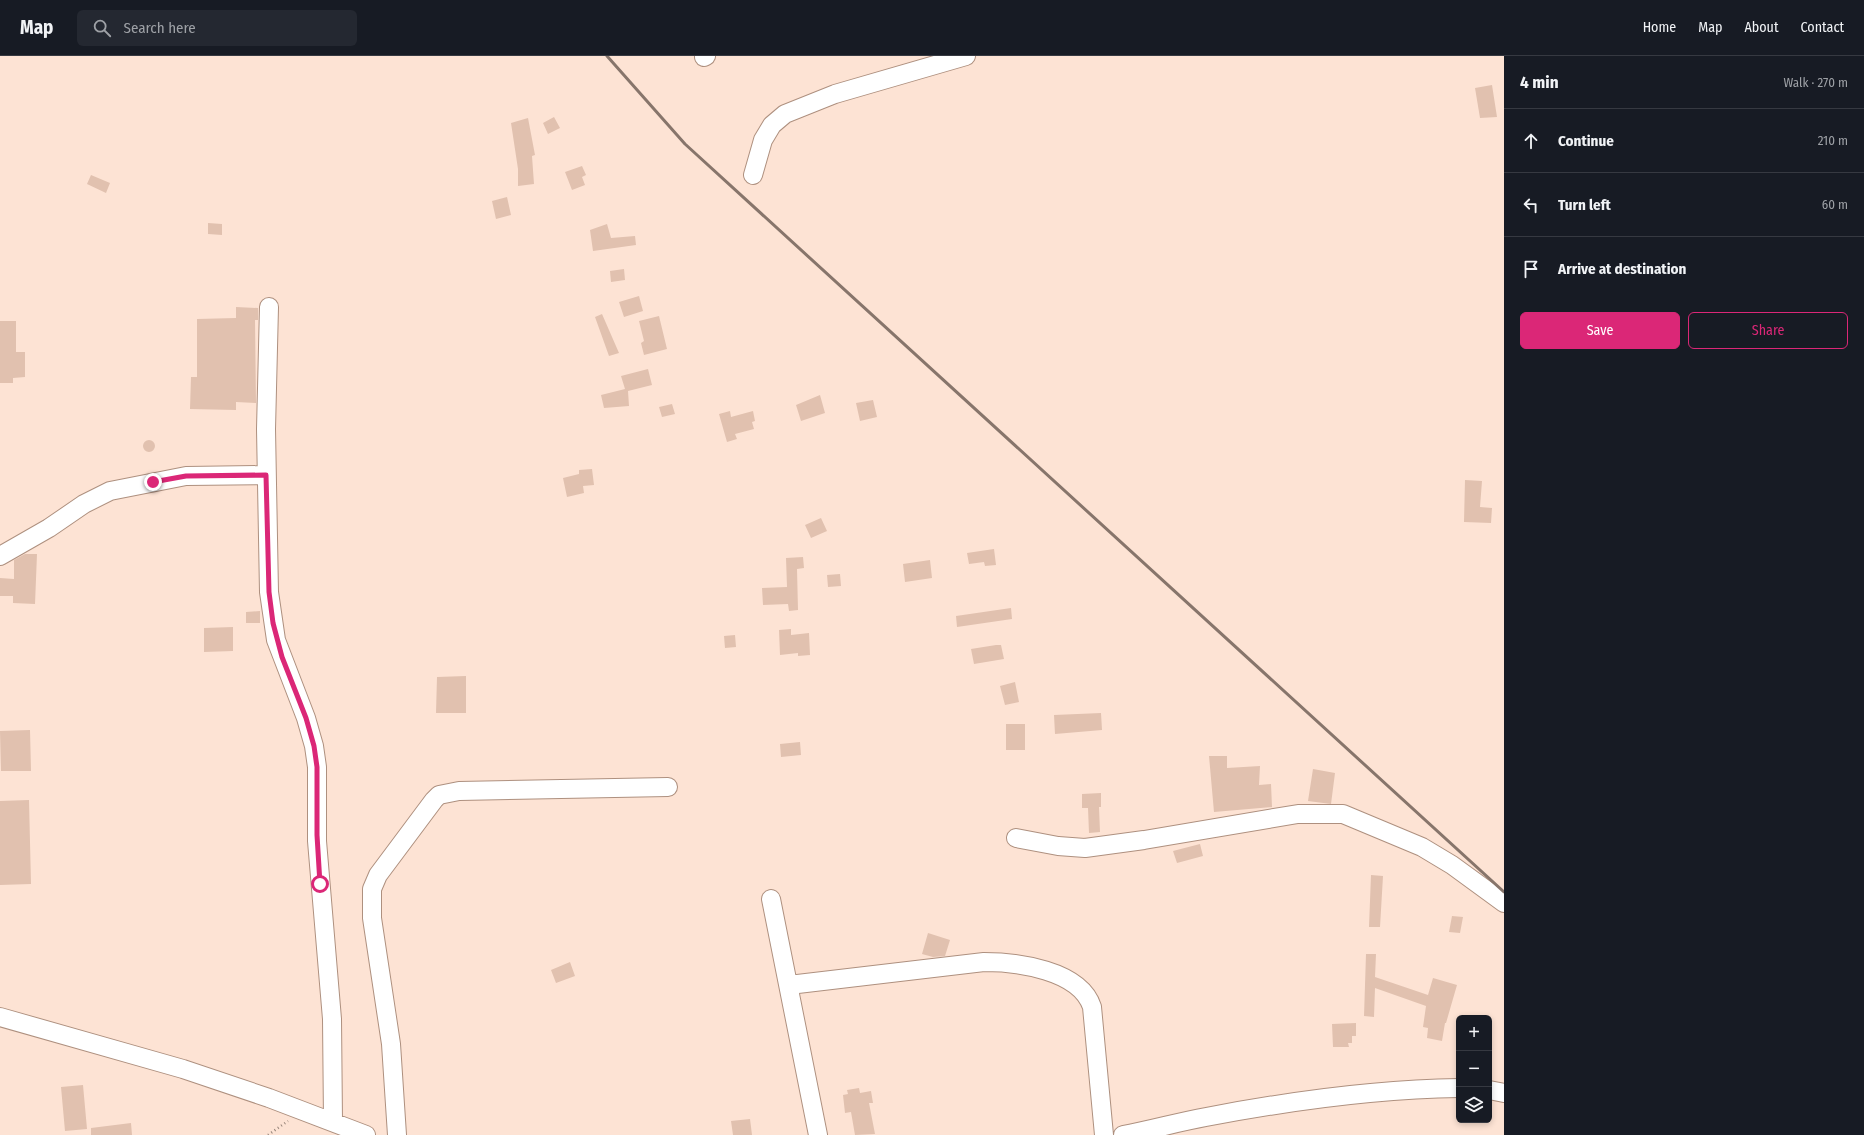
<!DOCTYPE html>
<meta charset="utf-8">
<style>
:root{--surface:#171b24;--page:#242831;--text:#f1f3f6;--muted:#9ea1a6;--line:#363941;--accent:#db2777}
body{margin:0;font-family:"Fira Sans Condensed",sans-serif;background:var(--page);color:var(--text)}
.controls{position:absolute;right:12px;bottom:12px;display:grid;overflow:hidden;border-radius:6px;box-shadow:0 2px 6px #0003}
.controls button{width:36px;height:36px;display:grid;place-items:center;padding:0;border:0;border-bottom:1px solid var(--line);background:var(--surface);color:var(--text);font:20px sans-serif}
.stop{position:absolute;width:12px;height:12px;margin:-9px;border:3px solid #db2777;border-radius:50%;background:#fff}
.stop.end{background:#db2777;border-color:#fff;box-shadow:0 1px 4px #0008}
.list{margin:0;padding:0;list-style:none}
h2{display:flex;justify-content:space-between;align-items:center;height:52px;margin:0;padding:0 16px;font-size:17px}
h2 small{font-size:13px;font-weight:400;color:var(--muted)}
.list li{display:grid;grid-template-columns:26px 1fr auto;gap:12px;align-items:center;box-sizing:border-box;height:64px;padding:0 16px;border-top:1px solid var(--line)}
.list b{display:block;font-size:15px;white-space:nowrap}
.list em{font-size:13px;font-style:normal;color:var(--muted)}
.actions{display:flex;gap:8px;padding:12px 16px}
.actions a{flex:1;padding:9px 0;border:1px solid var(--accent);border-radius:6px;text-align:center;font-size:14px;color:var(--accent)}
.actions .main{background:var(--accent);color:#fff}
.icon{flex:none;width:22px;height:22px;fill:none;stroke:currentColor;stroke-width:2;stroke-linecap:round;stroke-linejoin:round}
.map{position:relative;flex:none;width:1504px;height:1079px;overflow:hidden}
header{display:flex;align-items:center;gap:24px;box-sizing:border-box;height:56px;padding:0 20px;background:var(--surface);border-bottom:1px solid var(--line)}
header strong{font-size:19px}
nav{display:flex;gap:22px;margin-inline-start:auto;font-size:14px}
.search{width:280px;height:36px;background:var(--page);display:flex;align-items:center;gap:10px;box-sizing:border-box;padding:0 14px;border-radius:6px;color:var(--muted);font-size:15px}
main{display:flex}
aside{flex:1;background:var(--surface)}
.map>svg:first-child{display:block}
</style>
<header>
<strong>Map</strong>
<div class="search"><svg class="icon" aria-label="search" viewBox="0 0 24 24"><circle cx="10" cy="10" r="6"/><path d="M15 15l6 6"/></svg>Search here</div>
<nav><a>Home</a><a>Map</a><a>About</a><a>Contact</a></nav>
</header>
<main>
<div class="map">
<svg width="1504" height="1079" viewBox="0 0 1504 1079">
<rect width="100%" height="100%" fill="#fde3d4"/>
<path fill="#e1c1af" d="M1492,29l5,32 -17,1 -5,-30z
M554,61l6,11 -12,6 -5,-11z
M528,62l7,37 -3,1 2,28 -16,2v-17l-7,-46z
M582,110l4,9 -4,2 3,8 -13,5 -7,-18z
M91,119l19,8 -4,10 -19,-9z
M507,141l4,18 -15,4 -4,-18z
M208,167l14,1v11l-14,-1z
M607,168l4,14 24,-2 1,9 -43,6 -3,-21z
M624,213l1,11 -14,2 -1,-11z
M639,240l4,15 -19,6 -5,-15z
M236,251l22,1v12h-3l1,83 -20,-1v8l-46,-1 1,-32h6v-58l39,-1z
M602,258l17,39 -10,3 -14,-39z
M659,260l8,33 -23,6 -3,-12 3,-2 -5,-20z
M0,265h16v31h9v25l-12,1v5h-13z
M648,313l4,16 -24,6 1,15 -25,2 -3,-13 24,-6 -4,-13z
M820,339l5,18 -24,8 -5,-16z
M873,344l4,17 -17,4 -4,-18z
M672,348l3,10 -13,3 -3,-10z
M730,355l1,6 22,-6 2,10 -3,1 2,7 -19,5 2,5 -10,3 -8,-28z
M143 390a6 6 0 1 1 12 0a6 6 0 1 1-12 0Z
M592,413l2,16 -11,1 1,7 -17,4 -4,-19 16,-4v-4z
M1465,424l17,1 -2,26 12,1 -1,15 -27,-1z
M821,462l6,13 -16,7 -6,-13z
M994,493l2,16 -11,1 -1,-4 -15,2 -2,-11z
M25,498h12l-2,50 -22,-1v-7h-13v-18l14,1v-19z
M803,501l1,11 -7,1 1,41 -9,1 -1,-7 -25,1 -1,-17 25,-1 -1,-29z
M930,504l2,18 -27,4 -2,-18z
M840,518l1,12 -13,1 -1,-12z
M1011,552l1,11 -55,8 -1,-11z
M260,555v12h-14v-11z
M233,571v24l-29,1v-24z
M791,573v6l18,-2 1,22 -12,1v-3l-18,2 -1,-25z
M735,579l1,12 -11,1 -1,-12z
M996,589h5l3,14 -30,5 -3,-15z
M466,620v37h-30l1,-36z
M1015,626l4,20 -14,3 -5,-19z
M1101,657l1,17 -47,4 -1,-19z
M1006,668h19v26h-19z
M30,674l1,41h-30l-1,-40z
M800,686l1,13 -20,2 -1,-13z
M1209,700h18v12l33,-2 -1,19 12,-1 1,23 -58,5z
M1313,713l22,4 -4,31 -23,-3z
M1101,737v14h-2l1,25 -11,1 -1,-25h-6v-14z
M29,744l2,84 -31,1v-84z
M1200,788l3,12 -26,7 -4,-12z
M1371,819l12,1 -3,51h-11z
M1452,860l11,1 -3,16 -11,-1z
M928,877l22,7 -5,16 -12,1 -11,-3z
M1366,898h10l-1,23 53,18 5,-17 24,7 -11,38h-1l-3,18 -15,-3 1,-10 -5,-1 3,-21 -51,-18 -1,29 -10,-1z
M570,906l5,14 -19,7 -5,-13z
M1356,967v13h-4v7h-4l1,4h-16l-1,-23z
M83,1029l4,44 -22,2 -4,-44z
M859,1032l1,5 11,-2 2,12h-4l6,31 -20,1 -4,-23 -6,1 -2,-18 5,-1 -1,-4z
M750,1063l2,16h-19l-2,-14z
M131,1067l1,12h-41v-7z"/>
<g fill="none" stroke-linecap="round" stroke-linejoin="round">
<g stroke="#ae907f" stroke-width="20">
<path id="minor" d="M704,1l2,-1
M753,119l10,-35 9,-15 13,-11 50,-20 131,-38
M269,251l-3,122 3,163 7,48 30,78 8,28 3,21v74l15,178 1,102
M0,500l49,-28 35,-24 26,-13 76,-15 80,-1
M1016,782l42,8 27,2 59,-8 154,-26h45l79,33 30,18 52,38
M771,843l47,236
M789,929l195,-23c33,0 96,8 108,45l12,128
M0,961l183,52 86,29 97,37
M1489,1034l15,3
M397,1079l-6,-91 -19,-126v-29l6,-14 56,-75 5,-5 20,-4 209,-4
M1123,1079c28,-5 55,-13 83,-18 84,-16 168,-28 253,-29"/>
</g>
<path stroke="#98867b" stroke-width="2.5" stroke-dasharray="1 3" stroke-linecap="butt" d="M268,1079l20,-14"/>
<use href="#minor" stroke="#fff" stroke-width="18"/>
<path stroke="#87756b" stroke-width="3" d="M607,0l78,88 819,748"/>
</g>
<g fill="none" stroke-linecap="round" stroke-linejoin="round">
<path stroke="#db2777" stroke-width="5" d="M153,426l33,-6 80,-1 3,117 4,31 9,34 24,61 8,28 3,21v68l3,49"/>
</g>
</svg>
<div class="controls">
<button>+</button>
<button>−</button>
<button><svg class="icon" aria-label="layers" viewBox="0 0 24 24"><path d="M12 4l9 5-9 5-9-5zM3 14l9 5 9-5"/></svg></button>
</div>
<div class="stop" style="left:320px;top:828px"></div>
<div class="stop end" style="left:153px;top:426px"></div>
</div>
<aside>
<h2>4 min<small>Walk · 270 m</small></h2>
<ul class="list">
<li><svg class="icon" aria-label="ahead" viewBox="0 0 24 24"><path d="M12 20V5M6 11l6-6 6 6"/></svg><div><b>Continue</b></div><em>210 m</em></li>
<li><svg class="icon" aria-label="left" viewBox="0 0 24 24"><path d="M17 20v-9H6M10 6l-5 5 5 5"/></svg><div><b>Turn left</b></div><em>60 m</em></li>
<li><svg class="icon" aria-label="arrive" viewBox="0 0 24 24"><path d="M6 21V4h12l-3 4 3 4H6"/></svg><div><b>Arrive at destination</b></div></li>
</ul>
<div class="actions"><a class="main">Save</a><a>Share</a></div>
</aside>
</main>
